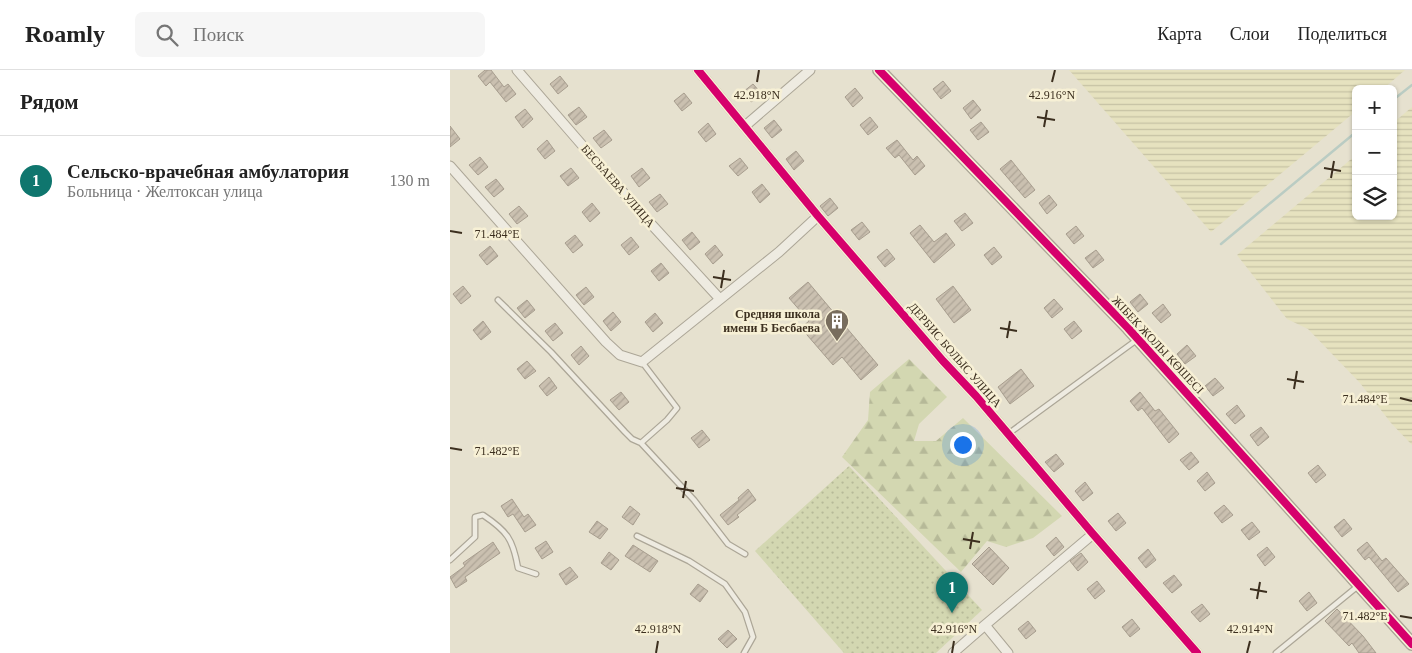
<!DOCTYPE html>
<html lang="ru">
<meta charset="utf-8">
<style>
:root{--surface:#fff;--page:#f6f6f6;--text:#222;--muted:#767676;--line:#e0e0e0;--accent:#0f766e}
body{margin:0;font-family:Georgia,serif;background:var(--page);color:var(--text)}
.controls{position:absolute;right:15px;top:15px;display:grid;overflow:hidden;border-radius:8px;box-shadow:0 1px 4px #0004}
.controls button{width:45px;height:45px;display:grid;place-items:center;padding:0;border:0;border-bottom:1px solid var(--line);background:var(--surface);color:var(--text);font:25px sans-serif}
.you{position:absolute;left:512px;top:374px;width:18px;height:18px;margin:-12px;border:4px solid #fff;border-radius:50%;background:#1a73e8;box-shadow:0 0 0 8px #1a73e833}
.badge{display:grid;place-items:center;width:32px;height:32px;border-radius:50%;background:var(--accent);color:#fff;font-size:16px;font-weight:700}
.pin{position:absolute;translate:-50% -41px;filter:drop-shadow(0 1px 2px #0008)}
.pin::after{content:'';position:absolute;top:26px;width:18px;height:15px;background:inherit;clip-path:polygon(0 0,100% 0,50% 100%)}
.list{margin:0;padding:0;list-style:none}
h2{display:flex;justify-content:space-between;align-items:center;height:65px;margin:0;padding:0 20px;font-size:21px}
h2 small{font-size:16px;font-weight:400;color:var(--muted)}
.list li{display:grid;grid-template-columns:32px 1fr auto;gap:15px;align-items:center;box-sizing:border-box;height:90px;padding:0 20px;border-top:1px solid var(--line)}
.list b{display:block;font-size:19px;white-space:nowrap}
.list p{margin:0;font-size:16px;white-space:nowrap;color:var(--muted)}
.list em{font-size:16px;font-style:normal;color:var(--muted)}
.icon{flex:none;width:28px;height:28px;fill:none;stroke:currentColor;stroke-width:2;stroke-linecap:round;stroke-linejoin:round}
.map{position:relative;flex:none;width:962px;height:583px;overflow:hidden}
header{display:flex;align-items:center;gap:30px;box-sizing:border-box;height:70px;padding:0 25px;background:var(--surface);border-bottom:1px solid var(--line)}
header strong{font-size:24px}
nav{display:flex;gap:28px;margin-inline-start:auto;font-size:18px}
.search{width:350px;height:45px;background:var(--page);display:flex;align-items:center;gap:12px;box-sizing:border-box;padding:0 18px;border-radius:8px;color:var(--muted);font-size:19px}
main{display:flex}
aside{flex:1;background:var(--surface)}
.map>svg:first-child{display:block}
</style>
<header>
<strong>Roamly</strong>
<div class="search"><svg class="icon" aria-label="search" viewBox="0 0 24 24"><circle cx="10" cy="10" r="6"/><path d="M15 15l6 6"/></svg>Поиск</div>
<nav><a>Карта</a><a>Слои</a><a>Поделиться</a></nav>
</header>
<main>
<aside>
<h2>Рядом<small></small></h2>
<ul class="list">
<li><span class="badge">1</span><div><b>Сельско-врачебная амбулатория</b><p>Больница · Желтоксан улица</p></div><em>130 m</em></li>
</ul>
</aside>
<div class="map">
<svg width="962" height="583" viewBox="0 0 962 583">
<defs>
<pattern id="farmland-rules" width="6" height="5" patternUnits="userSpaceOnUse" patternTransform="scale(1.25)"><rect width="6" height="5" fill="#e6e2bf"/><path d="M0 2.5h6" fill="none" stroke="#c6c2a4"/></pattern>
<pattern id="grass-dots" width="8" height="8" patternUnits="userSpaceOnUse" patternTransform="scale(1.25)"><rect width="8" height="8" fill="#d3d7b1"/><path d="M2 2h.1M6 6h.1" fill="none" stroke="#b6b998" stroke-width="1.8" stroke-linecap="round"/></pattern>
<pattern id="forest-firs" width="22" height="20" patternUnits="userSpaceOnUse" patternTransform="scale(1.25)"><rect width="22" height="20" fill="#d3d7b1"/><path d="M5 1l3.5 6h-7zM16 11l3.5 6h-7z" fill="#b6b998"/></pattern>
<pattern id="building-hatch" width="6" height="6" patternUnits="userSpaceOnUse" patternTransform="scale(1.25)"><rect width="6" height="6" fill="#cac0b0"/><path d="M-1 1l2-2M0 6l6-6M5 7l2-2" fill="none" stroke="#aea597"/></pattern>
</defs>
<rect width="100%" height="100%" fill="#e6e1cf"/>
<path fill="url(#farmland-rules)" d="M619,0h336l-22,19h-27v22l-145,121z
M962,37v338l-21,-22 -31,-40 -52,-54 -21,-10 -50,-64 119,-100v61h37v-93z"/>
<path fill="url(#grass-dots)" d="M399,396l133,144 -46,43h-92l-89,-102z"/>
<path fill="url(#forest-firs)" d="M459,289l38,38 -28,27 -5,17h22l27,-23 99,98 -29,22 -27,9 -19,-6 -26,31 -119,-115 26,-37 2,-28z"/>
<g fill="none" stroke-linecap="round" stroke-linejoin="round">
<path stroke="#baccc3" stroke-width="2.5" d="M943,30l19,-15
M771,174l135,-112"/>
</g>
<path fill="url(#building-hatch)" stroke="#a79d8e" d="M35,0h6l13,17 4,-3 8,10 -10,8 -16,-20 -4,4 -8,-10z
M110,6l8,10 -10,8 -8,-10z
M493,11l8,10 -10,8 -8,-10z
M303,14l9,10 -11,8 -8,-10z
M405,18l8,10 -10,9 -8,-10z
M234,23l8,10 -10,8 -8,-10z
M523,30l8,10 -10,9 -8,-11z
M129,37l8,10 -11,8 -8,-10z
M75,39l8,10 -10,9 -8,-11z
M420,47l8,10 -10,8 -8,-10z
M324,50l8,10 -10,8 -8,-10z
M531,52l8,10 -11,8 -8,-10z
M258,53l8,11 -10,8 -8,-10z
M0,56l10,13 -10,8z
M154,60l8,10 -11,8 -8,-10z
M97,70l8,11 -10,8 -8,-10z
M447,70l16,20 4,-4 8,10 -10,9 -16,-20 -4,3 -9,-10z
M346,81l8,10 -10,9 -8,-11z
M30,87l8,10 -10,8 -9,-10z
M290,88l8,10 -10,8 -9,-10z
M561,90l24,30 -10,8 -25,-29z
M121,98l8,10 -11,8 -8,-10z
M192,98l8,10 -11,9 -8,-11z
M46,109l8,10 -10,8 -9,-10z
M312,114l8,10 -10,9 -8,-11z
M210,124l8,10 -11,8 -8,-10z
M599,125l8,10 -10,9 -8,-11z
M380,128l8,10 -10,8 -8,-10z
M142,133l8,10 -10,9 -8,-10z
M69,136l9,10 -11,8 -8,-10z
M515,143l8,10 -11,8 -8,-10z
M412,152l8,10 -11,8 -8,-10z
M470,155l14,17 12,-9 9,12 -21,18 -24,-30z
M626,156l8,10 -10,8 -8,-10z
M242,162l8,10 -10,8 -8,-10z
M125,165l8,10 -10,8 -8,-10z
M181,167l8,10 -10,8 -8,-10z
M265,175l8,10 -10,9 -8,-10z
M40,176l8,10 -11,9 -8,-10z
M544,177l8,10 -10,8 -8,-10z
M437,179l8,10 -10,8 -8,-10z
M646,180l8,10 -11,8 -8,-10z
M211,193l8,10 -10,8 -8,-10z
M358,212l70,83 -17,15 -19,-23 -9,8 -32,-37 8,-7 -20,-23z
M13,216l8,10 -10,8 -8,-10z
M503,216l18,24 -17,13 -18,-24z
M136,217l8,10 -10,8 -8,-10z
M690,224l8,10 -10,8 -8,-10z
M604,229l9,10 -11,9 -8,-10z
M77,230l8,10 -10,8 -8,-10z
M713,234l8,11 -10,8 -9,-10z
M163,242l8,10 -10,9 -8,-10z
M205,243l8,10 -10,9 -8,-10z
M33,251l8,11 -10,8 -8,-10z
M624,251l8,10 -10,8 -8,-10z
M105,253l8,10 -10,8 -8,-10z
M737,275l9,11 -11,8 -8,-10z
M131,276l8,10 -10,9 -8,-10z
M77,291l9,10 -11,8 -8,-10z
M571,299l13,17 -24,18 -12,-17z
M99,307l8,11 -10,8 -8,-10z
M765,308l9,10 -11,8 -8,-10z
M171,322l8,10 -10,8 -9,-10z
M690,322l15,19 4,-2 20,25 -10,9 -27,-35 -4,3 -8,-10z
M787,335l8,11 -10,8 -9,-10z
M811,357l8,10 -11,9 -8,-11z
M252,360l8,10 -11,8 -8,-10z
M741,382l8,10 -10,8 -9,-10z
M606,384l8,10 -10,8 -9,-10z
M868,395l8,10 -10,8 -8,-10z
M757,402l8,11 -10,8 -8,-10z
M635,412l8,11 -10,8 -8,-10z
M298,419l8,11 -19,15 2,2 -11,8 -8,-10 19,-15 -1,-2z
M62,429l12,18 4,-3 8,11 -11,7 -12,-18 -5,3 -7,-11z
M774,435l9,10 -11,8 -8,-10z
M180,436l10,8 -7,11 -11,-8z
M668,443l8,10 -10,8 -8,-10z
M894,449l8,10 -10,8 -8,-10z
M147,451l11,8 -8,10 -11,-7z
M802,452l8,10 -11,8 -8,-10z
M606,467l8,10 -10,9 -8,-10z
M96,471l7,11 -11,7 -7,-11z
M43,472l7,11 -35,24 2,4 -11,7 -6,-11 15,-11 -2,-3z
M917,472l15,19 4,-3 23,26 -11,8 -29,-35 -4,3 -8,-10z
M183,475l25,16 -8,11 -25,-16z
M539,477l20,21 -16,17 -21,-21z
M817,477l8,10 -10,9 -8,-11z
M698,479l8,11 -10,8 -8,-10z
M159,482l10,8 -8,10 -10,-7z
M631,483l7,9 -10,9 -8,-10z
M120,497l8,10 -12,8 -7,-11z
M724,505l8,10 -10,8 -9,-10z
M647,511l8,10 -10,8 -8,-10z
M248,514l10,7 -8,11 -10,-8z
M859,522l8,11 -10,8 -8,-10z
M752,534l8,10 -10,8 -9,-10z
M887,539l26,27 13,17h-17l-7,-10 -3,3 -24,-25z
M682,549l8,10 -10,8 -8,-10z
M578,551l8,10 -10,8 -8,-10z
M278,560l9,9 -10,9 -9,-9z"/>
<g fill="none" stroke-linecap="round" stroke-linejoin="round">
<g stroke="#aca697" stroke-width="7">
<path id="service" d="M48,230l53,52 74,80 7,7 9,4 26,-23 10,-12 -35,-46
M558,364l130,-95
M191,373l53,57 34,44 17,10
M187,466l52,25 36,23 20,28 8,25 -9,16
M0,490l25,-23v-20l8,-2c24,16 30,24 35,53l18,6
M826,583l82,-67"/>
</g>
<g stroke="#aca697" stroke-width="11">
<path id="minor" d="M67,0l124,143 79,86
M248,0l120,146 125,145 33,35 117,138 104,119
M295,56l65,-56
M0,96l156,176 14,13 22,7 137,-110 39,-36
M503,583l32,-28
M558,583l-23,-28 108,-91"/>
</g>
<g stroke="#aca697" stroke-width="14">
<path id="tertiary" d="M429,0l249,258 284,316"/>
</g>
<use href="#service" stroke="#eeebe1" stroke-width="4.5"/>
<use href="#minor" stroke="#eeebe1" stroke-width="9"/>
<use href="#tertiary" stroke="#eeebe1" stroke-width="11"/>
<g stroke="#f7f0d5" stroke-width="11">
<path id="cycleway" d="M248,0l120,146 125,145 33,35 117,138 104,119
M429,0l249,258 284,316"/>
</g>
<use href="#cycleway" stroke="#d6006c" stroke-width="8"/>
</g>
<path fill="none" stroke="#3c2f1f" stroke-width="2" d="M307,12l2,-12M602,12l3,-12M587,47l18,3M594,57l3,-17M874,98l17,3M881,108l3,-17M0,161l12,2M263,207l18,3M271,218l3,-18M550,258l17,3M557,268l3,-17M837,309l17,3M844,319l3,-18M950,328l12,3M0,378l12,2M226,418l18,3M233,428l3,-17M513,469l17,3M520,479l3,-17M800,519l17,3M807,529l3,-17M950,546l12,2M206,583l2,-12M502,583l2,-12M797,583l3,-12"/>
<defs>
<g id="building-pin" transform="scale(1.25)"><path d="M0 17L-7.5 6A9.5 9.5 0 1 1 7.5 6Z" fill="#786d5d" stroke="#f7f0d5"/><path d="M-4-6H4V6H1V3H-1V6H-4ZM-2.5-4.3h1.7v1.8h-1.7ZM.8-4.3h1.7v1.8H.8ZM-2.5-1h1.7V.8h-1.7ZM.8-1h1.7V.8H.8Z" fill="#fff"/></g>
</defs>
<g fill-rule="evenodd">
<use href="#building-pin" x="387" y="251"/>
</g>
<g text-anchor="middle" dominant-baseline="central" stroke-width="5" stroke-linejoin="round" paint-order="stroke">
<g font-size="12" fill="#3c2f1f" stroke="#f7f0d5">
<text transform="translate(168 116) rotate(49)">БЕСБАЕВА УЛИЦА</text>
<text transform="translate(708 275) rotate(47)">ЖІБЕК ЖОЛЫ КӨШЕСІ</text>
<text transform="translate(505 285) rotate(49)">ДЕРБИС БОЛЫС УЛИЦА</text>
</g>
<g font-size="12" font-weight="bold" fill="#3c2f1f" stroke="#f7f0d5" text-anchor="end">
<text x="370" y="244">Средняя школа<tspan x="370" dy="14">имени Б Бесбаева</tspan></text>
</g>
</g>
<g font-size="12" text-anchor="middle" fill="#3c2f1f" stroke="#f7f0d5" stroke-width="5" stroke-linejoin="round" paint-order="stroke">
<text x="307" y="29">42.918°N</text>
<text x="602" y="29">42.916°N</text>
<text x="47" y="168">71.484°E</text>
<text x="915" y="333">71.484°E</text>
<text x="47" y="385">71.482°E</text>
<text x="915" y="550">71.482°E</text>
<text x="208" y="563">42.918°N</text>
<text x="504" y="563">42.916°N</text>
<text x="800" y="563">42.914°N</text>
</g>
</svg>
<div class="controls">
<button>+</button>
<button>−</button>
<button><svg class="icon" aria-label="layers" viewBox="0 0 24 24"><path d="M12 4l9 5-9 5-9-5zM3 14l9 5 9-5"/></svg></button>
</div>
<div class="you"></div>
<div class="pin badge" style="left:502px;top:543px">1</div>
</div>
</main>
